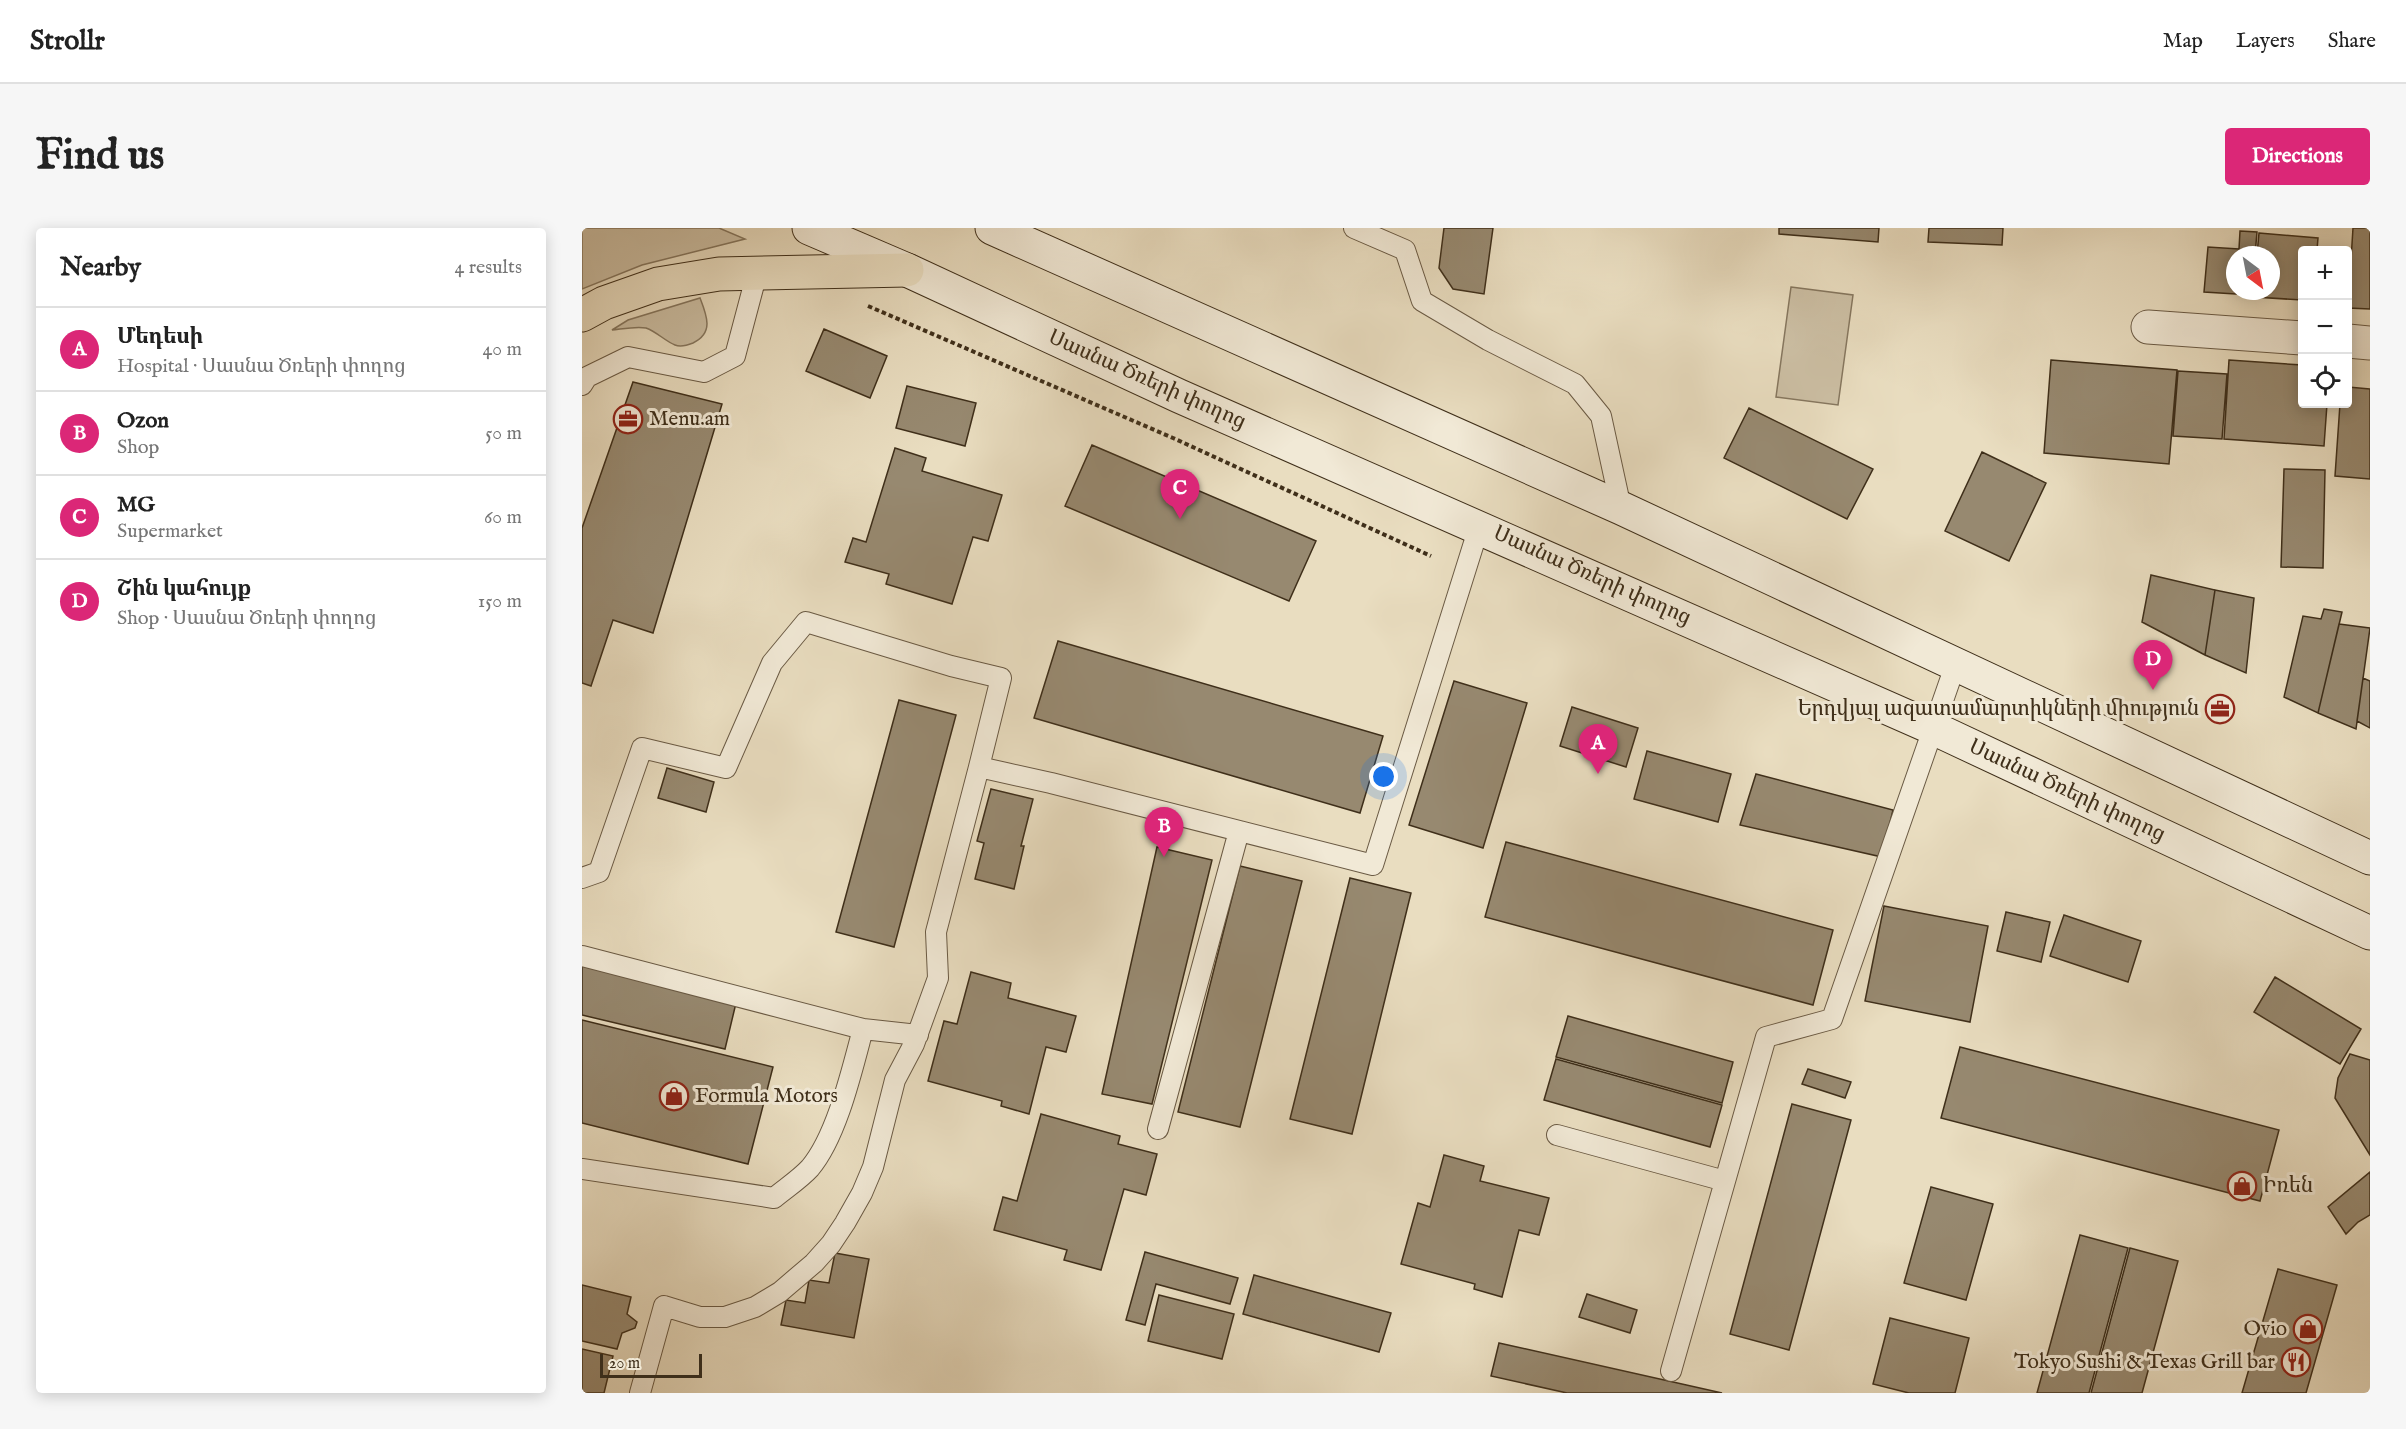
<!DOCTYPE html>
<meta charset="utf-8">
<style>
:root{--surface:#fff;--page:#f6f6f6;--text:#222;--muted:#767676;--line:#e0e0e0;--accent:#db2777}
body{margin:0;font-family:"IM FELL English","Noto Serif Armenian",serif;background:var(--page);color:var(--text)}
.controls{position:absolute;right:18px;top:18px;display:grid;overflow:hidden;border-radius:6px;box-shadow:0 3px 15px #0003}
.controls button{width:54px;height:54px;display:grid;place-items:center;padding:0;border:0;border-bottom:2px solid var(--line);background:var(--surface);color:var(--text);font:30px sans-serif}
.compass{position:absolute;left:1644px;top:18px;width:54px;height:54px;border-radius:50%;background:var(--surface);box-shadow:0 3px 15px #0003;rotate:148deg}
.scale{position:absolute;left:18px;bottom:15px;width:102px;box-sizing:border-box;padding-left:6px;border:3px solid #3f2f1a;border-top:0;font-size:16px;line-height:21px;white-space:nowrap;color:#3f2f1a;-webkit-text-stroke:4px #f1e9d6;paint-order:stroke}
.you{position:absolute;left:802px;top:549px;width:21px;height:21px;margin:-15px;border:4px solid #fff;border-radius:50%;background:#1a73e8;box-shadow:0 0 0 9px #1a73e833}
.badge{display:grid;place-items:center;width:39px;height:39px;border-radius:50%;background:var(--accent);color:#fff;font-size:20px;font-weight:700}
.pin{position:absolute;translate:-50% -50px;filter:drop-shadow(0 2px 3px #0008)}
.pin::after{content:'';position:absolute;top:32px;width:21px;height:18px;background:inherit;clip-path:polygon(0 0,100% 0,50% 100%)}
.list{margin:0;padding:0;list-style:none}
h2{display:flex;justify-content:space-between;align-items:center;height:78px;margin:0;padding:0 24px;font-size:26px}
h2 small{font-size:20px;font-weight:400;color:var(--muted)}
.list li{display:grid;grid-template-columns:39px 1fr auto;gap:18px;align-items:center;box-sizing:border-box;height:84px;padding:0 24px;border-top:2px solid var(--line)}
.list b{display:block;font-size:22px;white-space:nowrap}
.list p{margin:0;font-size:20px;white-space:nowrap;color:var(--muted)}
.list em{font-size:20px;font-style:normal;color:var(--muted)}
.icon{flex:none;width:33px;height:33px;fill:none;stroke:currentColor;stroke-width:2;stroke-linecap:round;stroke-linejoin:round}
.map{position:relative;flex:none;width:1788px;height:1165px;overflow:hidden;border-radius:6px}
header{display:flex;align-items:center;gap:36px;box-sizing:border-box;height:84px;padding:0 30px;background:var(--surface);border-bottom:2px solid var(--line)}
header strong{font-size:28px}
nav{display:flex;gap:33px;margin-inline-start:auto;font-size:21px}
.intro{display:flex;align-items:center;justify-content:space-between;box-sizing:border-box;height:144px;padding:0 36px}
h1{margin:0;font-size:42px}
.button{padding:15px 27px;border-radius:6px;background:var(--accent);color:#fff;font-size:21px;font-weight:700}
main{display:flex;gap:36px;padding:0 36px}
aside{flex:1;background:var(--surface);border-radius:6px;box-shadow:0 3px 15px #0003}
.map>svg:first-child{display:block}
</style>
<header>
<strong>Strollr</strong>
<nav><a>Map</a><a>Layers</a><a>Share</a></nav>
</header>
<div class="intro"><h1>Find us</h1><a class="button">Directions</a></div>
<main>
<aside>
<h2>Nearby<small>4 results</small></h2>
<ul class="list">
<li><span class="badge">A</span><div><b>Մեդեսի</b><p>Hospital · Սասնա Ծռերի փողոց</p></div><em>40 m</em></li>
<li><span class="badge">B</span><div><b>Ozon</b><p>Shop</p></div><em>50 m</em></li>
<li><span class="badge">C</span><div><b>MG</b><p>Supermarket</p></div><em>60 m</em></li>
<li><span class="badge">D</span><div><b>Շին կահույք</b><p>Shop · Սասնա Ծռերի փողոց</p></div><em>150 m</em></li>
</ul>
</aside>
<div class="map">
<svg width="1788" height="1165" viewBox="0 0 1788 1165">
<rect width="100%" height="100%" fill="#e9ddc0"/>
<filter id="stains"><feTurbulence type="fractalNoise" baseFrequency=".00333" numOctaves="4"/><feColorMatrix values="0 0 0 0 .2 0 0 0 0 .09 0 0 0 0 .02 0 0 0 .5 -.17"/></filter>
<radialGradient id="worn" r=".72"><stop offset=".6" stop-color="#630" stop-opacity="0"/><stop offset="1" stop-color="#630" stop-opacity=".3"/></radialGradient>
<path fill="#ccbfa4" stroke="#86775f" stroke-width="1.5" d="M0,0h137l26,11 -103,26 -60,24z
M1209,59l62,8 -15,110 -62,-8z
M118,70c7,18 14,35 -7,45 -5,2 -13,4 -18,2 -10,-4 -18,-13 -29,-17 -10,-2 -24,1 -34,2l16,-10z"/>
<path fill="#978970" stroke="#3f2f1a" stroke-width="1.5" d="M862,0h49l-9,66 -31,-5 -14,-21z
M1197,0h100l-1,14 -99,-8z
M1347,0h74l-1,17 -74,-3z
M1771,0h17v81l-22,-1z
M1658,3l17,1 -2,23h-20v36h17v4l-48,-3 4,-45 31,2z
M1677,5l59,5 -1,12h-15v50l-48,-3 1,-6h16v-36h-14z
M242,101l63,27 -17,42 -64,-27z
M1469,132l126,10 -8,94 -125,-11z
M1647,132l73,5v39h25l-3,42 -100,-7z
M1596,143l49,3 -5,65 -49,-3z
M51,154l89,22 -69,229 -40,-13 -22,66 -9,-3v-155z
M325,158l69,17 -11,43 -69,-18z
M1766,159l22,2v90l-35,-3 5,-72h8z
M1167,180l124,61 -26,50 -123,-61z
M510,217l224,96 -27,60 -224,-95z
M313,220l31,10 -4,13 80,24 -14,46 -15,-4 -21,67 -66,-20 3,-10 -44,-12 8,-24 13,4z
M1400,224l64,31 -37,78 -64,-30z
M1702,241l41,1 -2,98 -42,-1z
M1569,347l64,15 -10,65 -63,-33z
M1633,362l39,8 -8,75 -41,-18z
M1742,381l18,3 -24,101 -34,-16 19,-81 18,3z
M1757,396l31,4 -14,101 -38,-16z
M476,413l325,95 -23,77 -326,-95z
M1781,450l7,3v47l-13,-7z
M872,453l73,22 -44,145 -74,-23z
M317,472l57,15 -62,232 -58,-15z
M990,479l66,21 -12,39 -66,-21z
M1065,523l84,23 -13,48 -84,-23z
M85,540l47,14 -8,30 -48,-14z
M1174,546l137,36 -11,47 -142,-32z
M409,561l42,10 -12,47h3l-10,43 -39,-10 9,-36 -7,-2z
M924,614l327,88 -20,75 -328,-88z
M575,619l55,13 -60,244 -50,-10z
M658,638l62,15 -62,246 -62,-15z
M768,650l61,15 -59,241 -62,-15z
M1302,678l104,20 -18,96 -105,-21z
M1424,684l44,10 -9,40 -44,-11z
M1482,687l77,26 -13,41 -78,-26z
M0,738l154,37 -11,46 -143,-34z
M389,744l40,11 -3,15 68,18 -10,36 -20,-5 -17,67 -28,-8 1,-5 -74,-20 16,-60 13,3z
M1693,749l86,52 -21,35 -86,-52z
M986,788l165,46 -11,41 -166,-46z
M0,792l191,47 -25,97 -166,-41z
M1378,819l319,83 -19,71 -319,-83z
M1768,826l20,6v95l-35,-57 3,-20z
M974,831l166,46 -12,42 -166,-47z
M1226,841l43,13 -6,16 -43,-14z
M1210,876l59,16 -62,230 -59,-16z
M459,886l79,22 -2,8 39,10 -11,41 -22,-6 -23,81 -37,-10 3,-10 -73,-20 9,-33 14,4z
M862,927l40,11 -4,15 69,17 -10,37 -20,-5 -17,67 -28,-8 1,-5 -74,-20 17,-61 12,4z
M1788,944v43l-12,7 -12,12 -18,-27z
M1349,959l62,17 -27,96 -62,-17z
M1498,1007l48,13 -39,145h-52z
M1548,1020l48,13 -36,132h-51z
M563,1024l93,26 -8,26 -74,-20 -11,41 -19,-5z
M253,1025l34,6 -15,79 -73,-13 5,-25 19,3 4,-23 20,3z
M1696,1041l59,16 -31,108h-64z
M672,1047l137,38 -12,39 -136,-38z
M0,1057l49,12 -4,17 10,8 -2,6 -13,5 -5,16 -35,-8z
M1005,1066l50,16 -7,23 -51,-16z
M577,1067l75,19 -12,45 -74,-18z
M1308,1090l79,20 -14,55h-46l-36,-9z
M917,1115l223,50h-155l-76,-17z
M0,1121l31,7 -9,37h-22z"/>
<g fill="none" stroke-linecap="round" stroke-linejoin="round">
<g stroke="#6a5a44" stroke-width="22">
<path id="lane" d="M772,0l51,22 17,51 66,39 87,44 26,32 20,92
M0,157l5,-8 41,-20 76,15 31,-16 22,-83
M0,650l17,-6 43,-124 84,20 46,-105 34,-41 145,44 50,12 -22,89 72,16 322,82 106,-338
M0,728l281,73 55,6
M576,901l81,-298
M975,907l168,46
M0,941l192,29c12,-10 26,-19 36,-30 27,-32 42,-98 53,-139
M1089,1143l95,-334 66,-18 123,-353
M58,1165l24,-87 36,11h25l30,-10 25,-15 34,-29 17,-19 14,-21 17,-30 11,-26 22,-87 19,-36 24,-66 -2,-46 43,-165"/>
</g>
<g stroke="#6a5a44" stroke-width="35">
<path id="street" d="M1566,99l154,11
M1766,113l22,2"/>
</g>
<g stroke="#3f2f1a" stroke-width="35">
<path id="secondary" d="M227,0l98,42 272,126 754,332 437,205
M410,0l629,280 749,350"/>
</g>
<g stroke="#3f2f1a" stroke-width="35">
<path id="primary" d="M0,87l22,-12 54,-19 61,-10 188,-4"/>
</g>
<path stroke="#3f2f1a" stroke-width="4" stroke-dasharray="4.5 3" stroke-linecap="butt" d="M286,78l305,132 258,118"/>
<use href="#lane" stroke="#f1e9d6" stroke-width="20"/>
<use href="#street" stroke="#f1e9d6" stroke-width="33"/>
<use href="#secondary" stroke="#f1e9d6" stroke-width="33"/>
<use href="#primary" stroke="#e9ddc0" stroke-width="33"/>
</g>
<defs>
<g id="office-ring" transform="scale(1.5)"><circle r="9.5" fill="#f1e9d6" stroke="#8f2418" stroke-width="1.5"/><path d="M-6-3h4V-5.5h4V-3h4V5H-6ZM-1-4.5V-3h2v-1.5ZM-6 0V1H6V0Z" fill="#8f2418"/></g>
<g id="shop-ring" transform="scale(1.5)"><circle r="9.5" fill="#f1e9d6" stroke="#8f2418" stroke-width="1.5"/><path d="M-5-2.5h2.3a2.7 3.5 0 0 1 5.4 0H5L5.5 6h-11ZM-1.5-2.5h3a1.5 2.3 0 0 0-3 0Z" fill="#8f2418"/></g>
<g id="restaurant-ring" transform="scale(1.5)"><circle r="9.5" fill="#f1e9d6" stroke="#8f2418" stroke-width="1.5"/><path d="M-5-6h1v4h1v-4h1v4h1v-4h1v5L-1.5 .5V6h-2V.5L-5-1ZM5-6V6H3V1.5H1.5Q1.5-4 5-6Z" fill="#8f2418"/></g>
</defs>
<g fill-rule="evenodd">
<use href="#office-ring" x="46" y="191"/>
<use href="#office-ring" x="1638" y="481"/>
<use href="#shop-ring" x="92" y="868"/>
<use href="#shop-ring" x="1660" y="958"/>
<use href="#shop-ring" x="1726" y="1101"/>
<use href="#restaurant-ring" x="1714" y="1134"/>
</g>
<g text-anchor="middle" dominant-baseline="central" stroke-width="6" stroke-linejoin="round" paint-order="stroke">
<g font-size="21" fill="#3f2f1a" stroke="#f1e9d6">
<text transform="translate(565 152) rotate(24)">Սասնա Ծռերի փողոց</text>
<text transform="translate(1010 348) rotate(24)">Սասնա Ծռերի փողոց</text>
<text transform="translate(1485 563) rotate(25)">Սասնա Ծռերի փողոց</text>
</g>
<g font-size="21" fill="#3f2f1a" stroke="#f1e9d6" text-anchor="start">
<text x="67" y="191">Menu.am</text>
<text x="1617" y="481" text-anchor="end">Երդվյալ ազատամարտիկների միություն</text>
<text x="113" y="868">Formula Motors</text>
<text x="1681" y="958">Իռեն</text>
<text x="1705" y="1101" text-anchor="end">Ovio</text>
<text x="1693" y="1134" text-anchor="end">Tokyo Sushi &amp; Texas Grill bar</text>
</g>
</g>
<rect width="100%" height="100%" filter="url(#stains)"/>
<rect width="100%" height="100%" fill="url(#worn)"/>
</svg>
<div class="controls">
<button>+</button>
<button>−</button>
<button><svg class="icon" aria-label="locate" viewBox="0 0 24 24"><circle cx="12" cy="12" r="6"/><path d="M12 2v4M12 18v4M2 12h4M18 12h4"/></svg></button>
</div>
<svg class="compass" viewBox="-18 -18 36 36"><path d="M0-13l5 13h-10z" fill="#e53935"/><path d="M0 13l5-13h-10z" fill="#767676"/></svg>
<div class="scale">20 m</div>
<div class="you"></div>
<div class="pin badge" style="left:1016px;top:546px">A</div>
<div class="pin badge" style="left:582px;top:629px">B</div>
<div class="pin badge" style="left:598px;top:291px">C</div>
<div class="pin badge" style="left:1571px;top:462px">D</div>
</div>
</main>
